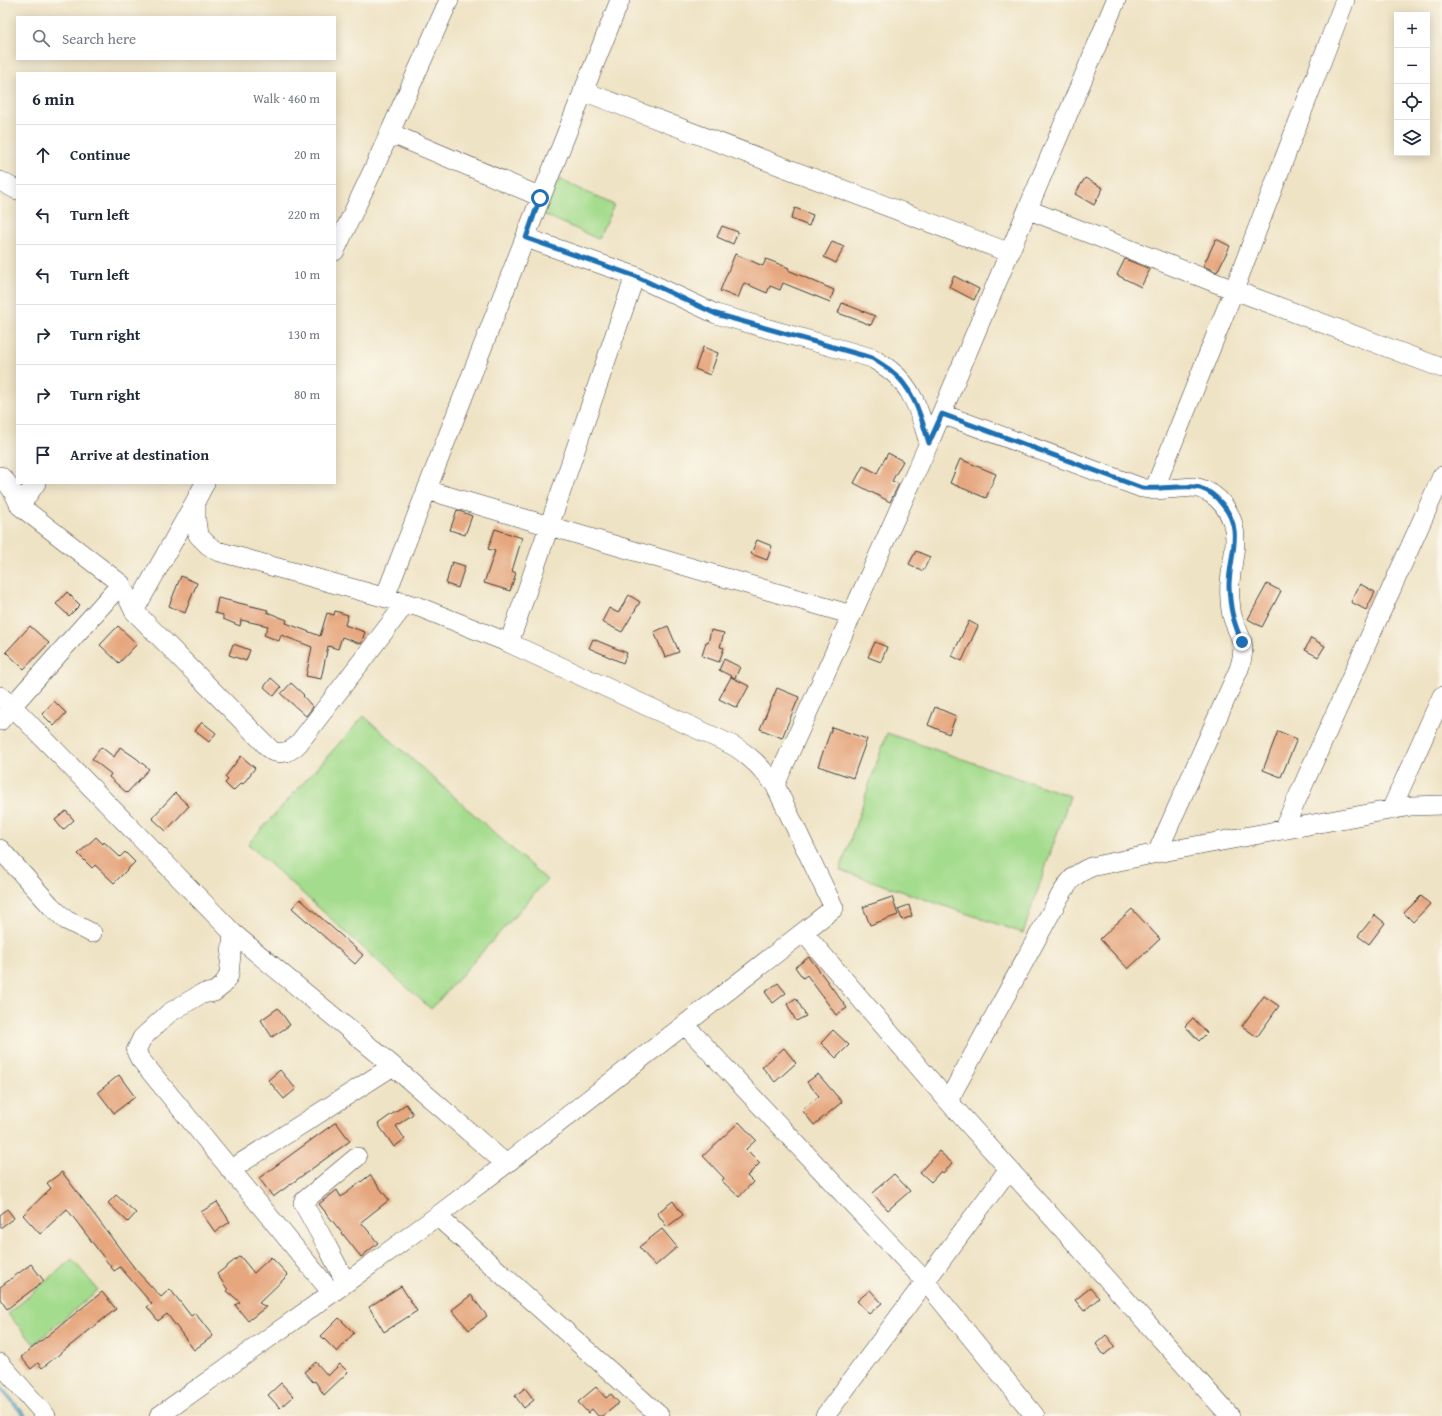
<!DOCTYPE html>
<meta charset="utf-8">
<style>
:root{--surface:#fff;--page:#f2f2f3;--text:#1f2937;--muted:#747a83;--line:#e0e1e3}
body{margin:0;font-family:"Gentium Book Plus",serif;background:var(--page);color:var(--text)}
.controls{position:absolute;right:12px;top:12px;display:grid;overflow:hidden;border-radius:0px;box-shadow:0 2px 10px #0003}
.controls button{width:36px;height:36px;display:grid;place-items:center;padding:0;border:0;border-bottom:1px solid var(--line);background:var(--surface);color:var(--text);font:20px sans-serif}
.stop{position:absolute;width:12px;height:12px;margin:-9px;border:3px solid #1f6fb2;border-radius:50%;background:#fff}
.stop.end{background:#1f6fb2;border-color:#fff;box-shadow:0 1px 4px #0008}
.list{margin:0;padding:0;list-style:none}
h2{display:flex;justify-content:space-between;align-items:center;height:52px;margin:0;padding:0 16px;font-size:17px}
h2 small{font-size:13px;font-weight:400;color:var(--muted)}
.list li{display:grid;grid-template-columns:26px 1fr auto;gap:12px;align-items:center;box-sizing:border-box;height:60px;padding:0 16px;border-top:1px solid var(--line)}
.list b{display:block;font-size:15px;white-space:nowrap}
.list em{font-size:13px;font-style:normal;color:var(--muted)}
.icon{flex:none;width:22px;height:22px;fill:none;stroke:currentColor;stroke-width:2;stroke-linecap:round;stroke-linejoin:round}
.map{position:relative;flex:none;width:1442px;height:1416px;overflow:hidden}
.search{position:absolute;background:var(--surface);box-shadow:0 2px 10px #0003;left:16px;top:16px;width:320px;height:44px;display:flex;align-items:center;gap:10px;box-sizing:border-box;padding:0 14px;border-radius:0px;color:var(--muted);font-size:15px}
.panel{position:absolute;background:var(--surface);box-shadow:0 2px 10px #0003;left:16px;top:72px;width:320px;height:412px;border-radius:0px}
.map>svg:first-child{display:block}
</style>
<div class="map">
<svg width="1442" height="1416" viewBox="0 0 1442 1416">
<rect width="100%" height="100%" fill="#fbf7ec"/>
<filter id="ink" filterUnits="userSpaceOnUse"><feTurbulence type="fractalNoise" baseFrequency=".025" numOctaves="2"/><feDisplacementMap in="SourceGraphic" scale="8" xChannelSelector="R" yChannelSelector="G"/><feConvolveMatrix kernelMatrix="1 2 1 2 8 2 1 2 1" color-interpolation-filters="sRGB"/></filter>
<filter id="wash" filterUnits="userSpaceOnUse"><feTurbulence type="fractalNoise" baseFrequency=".012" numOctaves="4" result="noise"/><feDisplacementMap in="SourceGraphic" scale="16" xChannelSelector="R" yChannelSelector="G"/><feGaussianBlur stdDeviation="0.9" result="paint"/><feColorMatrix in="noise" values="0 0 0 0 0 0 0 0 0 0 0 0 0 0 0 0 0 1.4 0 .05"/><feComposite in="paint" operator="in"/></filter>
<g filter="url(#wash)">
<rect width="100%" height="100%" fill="#efe3c5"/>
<path fill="#a4dc8d" stroke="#607c54" d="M559,179l55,26 -16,34 -55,-25z
M364,716l183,164 -116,129 -183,-165z
M887,733l183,63 -47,137 -183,-63z
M72,1259l26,31 -64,54 -26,-30z"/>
<path fill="#60bcde" stroke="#3e6c7d" d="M0,1385l27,31h-4l-23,-27z"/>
<g id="blocks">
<path fill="#e6a77f" d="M1085,178l18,10 -9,17 -19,-11z
M795,208l18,7 -4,11 -18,-7z
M722,226l16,6 -5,12 -16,-7z
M1216,239l14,7 -13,26 -14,-6z
M832,242l12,5 -8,16 -12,-6z
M735,254l28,12 3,-7 23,9 -1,2 46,20 -4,12 -47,-19 -3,7 -10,-4 -3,7 -23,-10 -6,15 -18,-7z
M1125,259l25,10 -9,18 -24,-12z
M954,276l25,13 -5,11 -25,-13z
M842,303l33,13 -4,9 -33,-12z
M703,347l15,6 -8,22 -15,-6z
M888,453l15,8 -11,20 7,3 -9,18 -36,-19 9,-17 14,7z
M960,459l36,15 -10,24 -36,-15z
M457,510l15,6 -7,19 -15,-5z
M495,529l27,9 -10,33 4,2 -6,18 -26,-8 11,-32 -7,-2z
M757,540l15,6 -5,14 -16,-6z
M916,551l14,6 -7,14 -14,-7z
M452,562l13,4 -7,22 -12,-4z
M181,576l16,7 -12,30 -16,-7z
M1267,584l14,7 -19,36 -14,-8z
M1360,584l15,8 -9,18 -15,-8z
M67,592l13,13 -11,11 -13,-12z
M629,595l11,7 -18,30 -20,-10 7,-14 9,5z
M218,598l50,12 -1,2 20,8 -1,3 34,13 7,-23 7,2 1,-4 13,4 -3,10 20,7 -4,12 -19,-7 -4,12 -10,-3 -7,33 -15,-3 6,-29 -31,-12 -2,6 -15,-6 4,-9 -27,-6 -1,6 -17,-7v-4l-8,-2z
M969,621l9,5 -16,35 -10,-5z
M30,626l19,17 -25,26 -18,-17z
M118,626l19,18 -18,19 -19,-18z
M668,626l11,26 -14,5 -11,-25z
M711,630l13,3 -4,14 4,1 -5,14 -17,-6 4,-14 2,1z
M1311,638l14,8 -7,11 -13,-7z
M593,639l34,14 -4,10 -34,-15z
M875,642l12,5 -6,15 -13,-5z
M233,644l17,6 -4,11 -17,-6z
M724,659l16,8 -5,11 -16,-8z
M731,677l18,9 -12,22 -18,-9z
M271,678l10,9 -7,9 -10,-9z
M291,683l13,12 -1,1 10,11 -7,9 -25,-22z
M777,688l22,9 -17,41 -22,-9z
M54,701l12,12 -12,13 -12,-12z
M935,707l21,9 -7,18 -21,-9z
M202,722l14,11 -7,9 -14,-11z
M832,727l35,12 -14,39 -35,-12z
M1278,731l19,8 -16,38 -18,-7z
M101,747l13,10 6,-10 16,11 13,11 -22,24 -18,-16 2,-3 -19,-15z
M241,756l14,12 -12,16 -2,-1 -8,8 -8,-8 3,-3 -3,-3z
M175,793l14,13 -23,25 -14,-13z
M66,811l8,9 -11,10 -8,-10z
M96,837l7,7 1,-2 16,15 5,-5 10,10 -21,21 -19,-18 -3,3 -14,-14z
M1421,896l9,8 -17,18 -9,-9z
M892,897l6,18 -28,10 -7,-18z
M300,899l63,56 -8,9 -63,-56z
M909,905l3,11 -10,4 -4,-11z
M1132,909l28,30 -32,30 -28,-30z
M1375,915l10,8 -16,21 -11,-8z
M809,957l38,51 -11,7 -29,-40 -4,3 -8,-11z
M778,983l8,10 -13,10 -8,-11z
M1264,996l15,10 -22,31 -15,-11z
M796,998l10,18 -10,5 -9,-17z
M278,1008l12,17 -18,12 -11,-17z
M1193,1018l14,15 -8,8 -14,-15z
M833,1030l16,15 -13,13 -15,-15z
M784,1048l12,15 -21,19 -13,-15z
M280,1070l16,19 -12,10 -16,-19z
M818,1074l24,28 -28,23 -12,-15 17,-14 -12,-14z
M119,1075l16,22 -21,16 -16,-21z
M406,1104l7,10 -17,12 9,13 -11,8 -16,-23z
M336,1122l14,19 -77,56 -14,-19z
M739,1122l17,18 -10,9 14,14 -13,13 6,6 -14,15 -17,-16 2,-3 -21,-22z
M939,1151l13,12 -9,10 -2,-2 -10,11 -11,-10z
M62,1172l74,98 25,27 9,-8 21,27 4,-3 18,23 -19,14 -27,-36 -9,7 -11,-14 5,-3 -32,-37 -6,4 -47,-62 -27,25 -17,-19 28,-27 -4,-5z
M894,1174l16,17 -22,19 -16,-17z
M370,1175l19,25 -28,22 17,21 -17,14 -42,-53 18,-14 4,7z
M116,1195l20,18 -8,9 -20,-19z
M673,1201l10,14 -16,12 -10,-14z
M217,1202l13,20 -15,10 -14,-20z
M7,1209l7,9 -14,10v-13z
M662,1229l15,18 -22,19 -16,-19z
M240,1256l14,17 17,-16 17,18 -29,28 7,4 -18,14 -13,-16 5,-3 -13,-11 1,-1 -11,-16z
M31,1264l13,17 -37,28 -7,-10v-12z
M401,1286l16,25 -33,21 -15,-25z
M1090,1288l9,10 -15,13 -9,-11z
M870,1290l12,13 -13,11 -12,-13z
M102,1292l14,17 -74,59 -4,-5 -7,6 -10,-12z
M471,1295l16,21 -18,14 -17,-20z
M339,1318l15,15 -17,19 -16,-16z
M1106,1335l9,11 -11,9 -8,-11z
M316,1362l12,14 12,-12 8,8 -24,23 -9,-14 -2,1 -9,-10z
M281,1383l12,13 -13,12 -12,-13z
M596,1387l10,11 5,-4 8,9 -16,13h-5l-6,-7 -4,4 -10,-11z
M525,1388l9,12 -10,8 -9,-12z"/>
</g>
</g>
<g filter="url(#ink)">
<use href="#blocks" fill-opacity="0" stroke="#3c3a35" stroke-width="1"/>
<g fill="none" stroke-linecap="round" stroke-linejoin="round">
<g stroke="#3c3a35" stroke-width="20">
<path id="minor" d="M583,91l427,162
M390,133l151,64
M0,181l17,9
M1029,210l205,80 208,78
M526,238l109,38 81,38 156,44c6,4 13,8 18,12 24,18 31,47 39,73
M335,251l39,-83 75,-168
M942,414l200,74 12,2 40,-3c25,5 41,27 41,53 0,14 -4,28 -5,43 -1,8 0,18 1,27 1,11 8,21 11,32 2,9 0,18 -3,27l-82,184
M0,476c10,8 15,19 20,30l101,78 13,27 138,140c11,4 20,0 27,-8l107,-140
M427,490l425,125
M1154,490l80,-200 111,-290
M20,506l16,-23
M385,597l156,-400 79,-197
M134,611l61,-109
M509,643l126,-367
M0,696l12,10 221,227 160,133 113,98
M0,721l12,-15 109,-122
M775,785l154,-342 187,-443
M1391,810l51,-114
M1283,830l159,-354
M0,849l51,57 15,14 26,13
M233,933l-4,42 -6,10 -9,7 -13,2 -32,19 -27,25 -6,13 4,8 192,234
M804,933l144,168 282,315
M685,1025l240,256 110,135
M948,1101l112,-205c10,-16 13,-21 31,-29l66,-14 254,-47 31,-1
M230,1170l163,-104
M437,1216l223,200
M346,1283l-19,-37 -24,-43 1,-2 53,-44
M0,1363l46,53
M159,1416l173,-123 105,-77 69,-52 328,-256 -59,-123c-13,-17 -26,-31 -45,-41l-221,-101 -90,-36 -202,-56 -9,-6 -10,-10 -2,-15v-20l9,-17
M825,1416l184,-247"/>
</g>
<use href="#minor" stroke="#fff" stroke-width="19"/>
</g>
</g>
<g fill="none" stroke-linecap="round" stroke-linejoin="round" filter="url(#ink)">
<path stroke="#1f6fb2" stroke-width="5" d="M540,198l-14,40 109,38 81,38 156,44c6,4 13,8 18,12 24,18 31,47 39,73l13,-29 200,74c17,2 44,-4 58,0 9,3 17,9 22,16 23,26 7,52 7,82 1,23 4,35 13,56"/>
</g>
</svg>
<div class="controls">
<button>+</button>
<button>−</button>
<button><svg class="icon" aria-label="locate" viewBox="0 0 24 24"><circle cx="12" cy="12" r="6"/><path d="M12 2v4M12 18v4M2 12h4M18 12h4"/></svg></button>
<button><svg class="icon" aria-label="layers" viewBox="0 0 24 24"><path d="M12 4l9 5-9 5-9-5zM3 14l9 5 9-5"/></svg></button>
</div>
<div class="stop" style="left:540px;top:198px"></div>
<div class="stop end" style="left:1242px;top:642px"></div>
<div class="search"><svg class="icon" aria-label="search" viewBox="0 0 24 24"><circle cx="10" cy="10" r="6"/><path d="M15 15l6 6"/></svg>Search here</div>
<section class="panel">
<h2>6 min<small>Walk · 460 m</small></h2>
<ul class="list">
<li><svg class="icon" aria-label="ahead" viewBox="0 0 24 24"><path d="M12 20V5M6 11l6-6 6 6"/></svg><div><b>Continue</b></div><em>20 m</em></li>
<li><svg class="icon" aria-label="left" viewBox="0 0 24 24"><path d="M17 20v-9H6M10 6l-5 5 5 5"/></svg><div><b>Turn left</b></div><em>220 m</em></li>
<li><svg class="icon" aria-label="left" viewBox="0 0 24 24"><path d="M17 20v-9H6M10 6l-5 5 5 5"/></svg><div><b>Turn left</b></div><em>10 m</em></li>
<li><svg class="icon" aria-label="right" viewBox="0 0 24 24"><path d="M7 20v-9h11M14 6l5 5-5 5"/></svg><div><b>Turn right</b></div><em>130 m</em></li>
<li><svg class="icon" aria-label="right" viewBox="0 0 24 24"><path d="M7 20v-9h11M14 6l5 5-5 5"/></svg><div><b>Turn right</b></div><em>80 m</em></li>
<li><svg class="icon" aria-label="arrive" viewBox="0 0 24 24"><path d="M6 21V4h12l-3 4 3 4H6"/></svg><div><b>Arrive at destination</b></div></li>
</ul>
</section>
</div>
